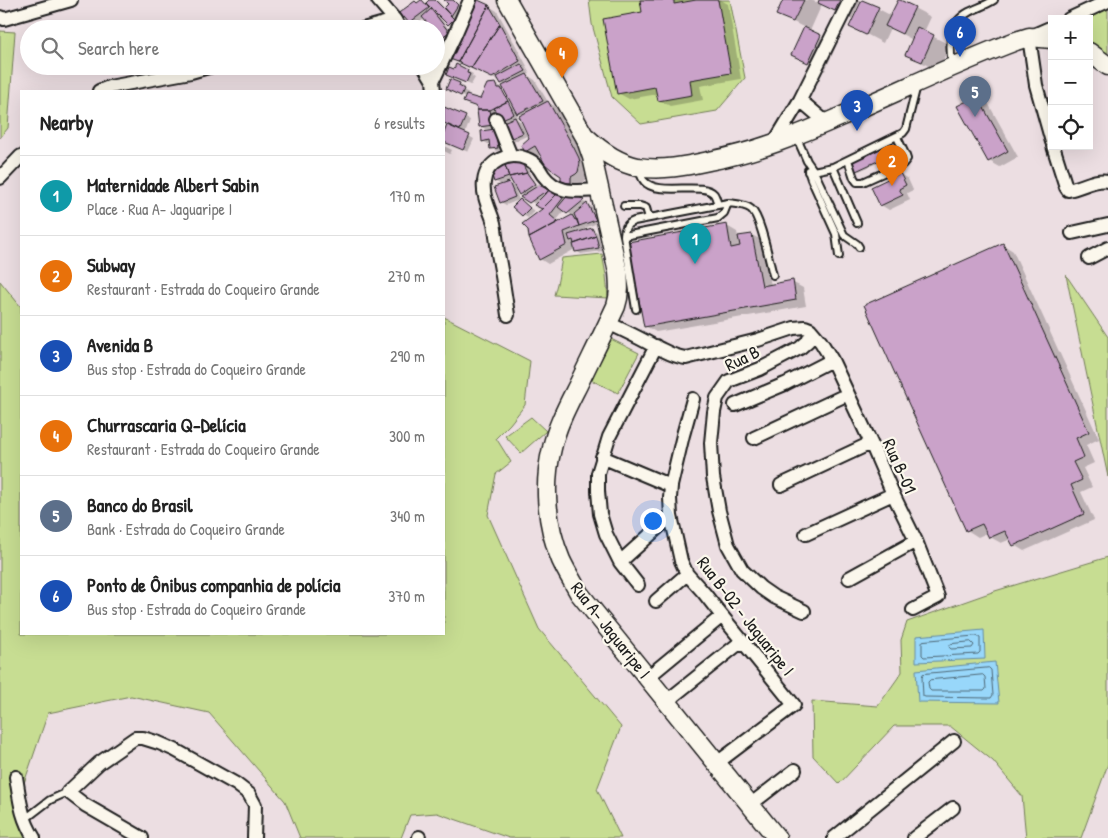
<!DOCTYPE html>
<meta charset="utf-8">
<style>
:root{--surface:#fff;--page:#f2f2f2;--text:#222;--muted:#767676;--line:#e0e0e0;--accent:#d1495b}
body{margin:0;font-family:"Patrick Hand",sans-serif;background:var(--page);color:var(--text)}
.controls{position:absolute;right:15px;top:15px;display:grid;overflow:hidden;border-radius:0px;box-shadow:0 5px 20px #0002}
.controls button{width:45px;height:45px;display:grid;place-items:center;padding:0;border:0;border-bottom:1px solid var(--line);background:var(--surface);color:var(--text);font:25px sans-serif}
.you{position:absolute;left:652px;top:520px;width:18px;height:18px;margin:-12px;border:4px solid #fff;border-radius:50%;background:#1a73e8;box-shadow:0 0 0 8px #1a73e833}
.badge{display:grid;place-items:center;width:32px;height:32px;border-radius:50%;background:var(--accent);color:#fff;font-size:16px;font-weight:700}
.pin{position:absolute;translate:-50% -41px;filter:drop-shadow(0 1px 2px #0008)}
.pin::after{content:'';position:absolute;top:26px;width:18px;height:15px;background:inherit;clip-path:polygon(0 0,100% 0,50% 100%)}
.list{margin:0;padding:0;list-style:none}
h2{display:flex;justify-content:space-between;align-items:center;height:65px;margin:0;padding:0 20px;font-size:21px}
h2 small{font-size:16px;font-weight:400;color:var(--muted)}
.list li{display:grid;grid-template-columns:32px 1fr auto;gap:15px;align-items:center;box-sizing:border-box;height:80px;padding:0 20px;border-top:1px solid var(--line)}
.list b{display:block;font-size:19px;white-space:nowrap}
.list p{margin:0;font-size:16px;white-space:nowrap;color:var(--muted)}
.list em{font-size:16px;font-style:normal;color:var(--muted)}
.icon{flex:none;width:28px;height:28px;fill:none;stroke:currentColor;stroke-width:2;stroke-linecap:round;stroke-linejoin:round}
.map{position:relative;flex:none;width:1108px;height:838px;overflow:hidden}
.search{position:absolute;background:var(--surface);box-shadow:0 5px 20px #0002;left:20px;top:20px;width:425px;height:55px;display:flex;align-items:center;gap:12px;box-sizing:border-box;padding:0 18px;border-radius:28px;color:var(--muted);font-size:19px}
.panel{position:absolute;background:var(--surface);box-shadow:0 5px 20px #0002;left:20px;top:90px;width:425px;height:545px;border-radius:0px}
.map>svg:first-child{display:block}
</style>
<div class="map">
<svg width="1108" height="838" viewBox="0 0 1108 838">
<rect width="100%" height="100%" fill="#ecdee2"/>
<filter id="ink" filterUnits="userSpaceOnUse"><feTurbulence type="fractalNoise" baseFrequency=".02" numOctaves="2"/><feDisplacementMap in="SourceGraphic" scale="10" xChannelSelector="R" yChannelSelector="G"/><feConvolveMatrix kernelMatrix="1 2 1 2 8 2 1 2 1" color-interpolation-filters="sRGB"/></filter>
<g filter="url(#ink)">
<path fill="#c7dd92" stroke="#727c57" d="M589,0h141l15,78 -28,33 -76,13 -29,-27 -20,-73z
M1108,6v51l-19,-13v-25h-7z
M0,31l15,1 -7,96 -8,10z
M602,254l4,21 2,23 -54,-3 4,-15 4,-22z
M1066,275l42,62v140z
M0,281l21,26v327h423v-317l86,44 -5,44 -15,19 -14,14 15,24 -15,12 -8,41 51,114 82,98 -24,62 24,49h-112l-72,-25 -27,2 -9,23h-101l-15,-37 -76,-88 -78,-17 -83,17 -26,76 6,49h-28z
M611,339l28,14 -21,40 -27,-13z
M531,417l15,14 -25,22 -16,-17z
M1108,557v207l-27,74h-55l-4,-42 -29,-35 -43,-35h-56l-55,58 -26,-28 -1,-55 66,5 24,-34 -1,-32 6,-18 88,-31z"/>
<path fill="#98d7fa" stroke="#668ca1" d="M984,630l1,29 -69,3v-26z
M995,662l4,41 -81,-1 -2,-32z"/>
<path fill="#0003" fill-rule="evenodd" d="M431,0l7,1 7,8 5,-4 -4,-5h8l9,9 -9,18 -5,-3 -18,-18 -2,1 5,5 3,2 16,21 -5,4 -12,-8v-2l-11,-11 -10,7 -7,-5 -2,2 -5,-3 21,-18 5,3z
M641,0h42l1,4 19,-4h18l7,4 13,75 -41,7 3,14 -33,6 -11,-6 -1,-6 -29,5 -11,-6 26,-80z
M784,0h28l7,4 2,-4h40l-9,19 -30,-15 -12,27 26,15 -11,25 -32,-17 12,-26 -27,-14z
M863,1l29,15 22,-8 17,9 -7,15 26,13 -12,26 -32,-17 7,-14 -23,-12 -7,15 -32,-17z
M489,6l8,5 30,55 -1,1 4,7 -3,1 8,5 13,22 11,7 26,46 4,23 -7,5v5l-9,-1 -11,-6v-6l-21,-21 -5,3 -10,-6 5,-13 -2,-3 -16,7 -5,-3 -2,-17 -6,-3 -2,9 -13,1 -5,-3 -2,-18 -13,-7 1,-3 -14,-6 7,-8 5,3 -1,3 6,3 -2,3 13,4 16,-16 10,6v-4l-5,-4 -44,-20 -10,-6 -11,-17 6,3 9,11zM501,90h3l8,16 -2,1zM516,112l7,3 5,17 -2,1 -6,-12 -5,-3 3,-1z
M456,66l17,8 -1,2 3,2 -4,7 -19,-8z
M977,97l11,6 30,54 -18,10 -11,-6z
M444,108l26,12 -5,14 9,5 -6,13 -24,-11v-5l5,-11 -5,-2z
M495,130l7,20 -6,1 -5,-3v-5l-3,1 -5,-3z
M892,141l6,13 -39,17 -2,-1z
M444,146l8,4 -2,4 -6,-3z
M521,162l5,3 5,12 8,9 10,6 27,5 16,10 8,15 -15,6 1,3 6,-2 5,3 6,19 -22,3 -5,-3 -1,-2 -27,15 -8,-5 -9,-22 -2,-8 15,-20 -21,-12 1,-1 -4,-2 -8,-14 -5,2 7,4 5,14 -13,5 -5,-3 2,-16 -8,-5zM565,210l8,6 -13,7 -3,-3z
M900,174l8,5 5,11 -6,3 3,7 -21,10 -8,-5z
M520,200l14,11 -6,7 -5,-3z
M727,226l10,6 1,5 14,-2 11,6 8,45 21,-4 11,6 3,18 -150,26 -11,-6z
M1002,244l11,7 86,188 -13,6 8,18 -11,5 9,19 -11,5 13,28 -70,31 -10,-6 -3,-6 -10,4 -11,-6 -3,-4 -9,4 -11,-7z"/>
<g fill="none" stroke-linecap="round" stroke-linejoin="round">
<path stroke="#4e6775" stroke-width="1" d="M977,636l3,2v14l-2,2 -54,3 -2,-2v-12l1,-2z
M971,642l3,3 -2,3 -21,1 -2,-2 2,-3z
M989,668l2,2 2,25 -2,3 -66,-1 -2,-1 -1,-19 1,-3z
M983,675l2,2 1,12 -2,2h-53l-2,-2 -1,-7 2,-2z"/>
</g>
<path fill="#caa2c9" stroke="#1c1c1c" d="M421,0h1l7,8 -20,15 -5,-6 -4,3 -4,-5 19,-14 2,2z
M429,0h6l19,19 -6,6 -22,-22z
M444,0h9l5,5 -7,11 -7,-8 4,-4z
M474,0h4l11,5 -31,57 -11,-4z
M640,0h34v4l22,-4h22l13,73 -41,7 2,15 -34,6 -3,-14 -38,7 -14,-75 39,-7z
M783,0h21l-11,22 -17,-7z
M819,0h21l-5,11 -17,-8z
M862,0l17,7 -13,28 -17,-8z
M898,0h2l15,7 -13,27 -17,-8z
M489,5l11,19 -29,44 -13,-6z
M431,9l18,23 -7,5 -5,-7 -1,1v-2h-4l-10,-12z
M500,24l20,37 -28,17 -21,-10z
M804,27l17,8 -13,28 -17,-8z
M917,27l17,8 -12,27 -17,-7z
M437,37l8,10 -9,17v-26z
M456,64l12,6 -1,3 3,1 -4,9 -20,-8 3,-8 5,2z
M521,64l5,7 -25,13 -4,-7z
M527,74l16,27 -26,13 -15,-28z
M450,79l10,4 -1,3 5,3 -3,7 -15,-7z
M496,83l2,5h3l7,13 -18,9h-13v-3l-14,-5 3,-7 14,4 7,-15z
M977,96l31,55 -20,11 -31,-56z
M508,101l6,13 -15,6 -5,-12z
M548,101l26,47 5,10 1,5 -2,9 -2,2 -5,3v6l-10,-1v-6l-9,-6 -7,-6 -10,-18 -10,6 -4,-7 8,-7 -10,-22z
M444,107l22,9 -6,14 -16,-7z
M477,110h13l3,15 -14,2z
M515,117l8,16 -16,7 -6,-17z
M447,125l23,10 -7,15 -19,-8v-9z
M495,129l3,19 -8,1 -1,-9 -7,2 -1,-11z
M890,138l7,14 -41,19 -6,-14z
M521,161l6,12 -18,4 -4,-12z
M505,165l4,12 -15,5 -4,-12z
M527,173l8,11 -16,11 -10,-18z
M900,173l6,12 -7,4 4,6 -23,11 -9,-19z
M509,182l6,15 -15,6 -6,-16z
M539,185l10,5 -4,5 -2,-2 -14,10 -9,-6z
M549,190l9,3 -16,16 -8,-4z
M558,193h9l-17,22 8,7 -29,16 -1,-8 -6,-6 20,-15z
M569,194l7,1 8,5 -17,14 -9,-7z
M520,199l10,9 -8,8 -10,-9z
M587,203l9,17 -17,6 -5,-12z
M572,215l3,5 2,-1 2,7 -15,6 3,13 -28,15 -10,-22z
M727,224l4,24 9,-2 -2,-10 14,-2 10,52 31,-6 3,20 -152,27 -16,-85z
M592,228l4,8 -22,8 -1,-4 -3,1 -2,-6z
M596,236l3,12 -24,4 -2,-8z
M1003,243l86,189 -13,6 8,19 -11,5 9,18 -11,5 13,29 -71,32 -8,-15 -16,7 -7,-14 -16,7 -102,-226z"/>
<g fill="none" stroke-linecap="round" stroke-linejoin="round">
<g stroke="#1c1c1c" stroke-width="10">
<path id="service" d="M952,65c-3,-20 -4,-42 17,-53 8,-4 17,-7 25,-12
M796,136l11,25 7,10 30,64 13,9 2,3
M848,160l6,18 3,4h6l40,-18 4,-5 -1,-3 -9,-19
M833,167l24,56
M639,170c1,3 3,9 5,11 13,16 59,0 70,13 2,3 3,8 4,11
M808,170l3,9 25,55 3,22
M808,172l25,-5 70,-34 3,-4 11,-44
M624,206h16l6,2 3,10
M624,236l94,-18 6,-5 4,-10
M636,309l-12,-73c0,-7 2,-12 10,-15l94,-18c7,1 17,1 23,6 10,8 18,52 22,66
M24,820l26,-20 18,-8"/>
</g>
<g stroke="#1c1c1c" stroke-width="16">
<path id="minor" d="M378,0l17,20 5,9
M0,17l4,2 67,-19
M1069,19l39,-18
M1052,27l-23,10 7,48 16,57
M363,29l32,-9
M424,66l9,15
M99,91l10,-4 82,-15 21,-6
M434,91l-1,-10 21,-44 16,-37
M800,100l27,23
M496,119l15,37
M774,143l26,-43 50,-100
M1053,146l13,41 2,3c13,-2 27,-12 40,-9
M0,178l21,-22
M1072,233l36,-8
M1089,258l19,-10
M508,315c-3,-21 -6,-41 -10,-61 -1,-10 -2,-21 -4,-31 -4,-13 -12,-27 -10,-41 2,-21 25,-31 43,-23 8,3 12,9 16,16 15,20 33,16 56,15
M608,323c15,7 30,14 44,22 12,5 21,12 34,13l72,-18 36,-12 11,-1 5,2 1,5 -3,7 -8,7 -40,21 -31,12 -12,17 -3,14 -3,31 2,34 6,34 9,34 14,25 19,18 13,9 30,14
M810,329l11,13 11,18 39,83 22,51 23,47 22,56 -25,13
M693,399l-10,36 -12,51 -1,12 1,18 10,45 6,13 17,19 18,23 72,89 -77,58
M735,405l50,-21 47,-24
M754,438l94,-44
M602,457l69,29
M781,485l90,-42
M806,534l87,-40
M620,562l51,-46
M849,578l67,-37
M638,585l-18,-23 -14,-28 -6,-20 -2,-23v-18l11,-36 47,-91
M656,601l31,-27
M648,677l74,-61
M667,701l75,-60
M16,777c4,24 5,40 18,61
M750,805l45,-35
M419,837v1
M142,838l-57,-33 -17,-13 31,-29 36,-25h8l16,5 16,7 61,34 13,10 6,11 -1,33
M834,838l120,-97
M914,838l39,-30"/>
</g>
<g stroke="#1c1c1c" stroke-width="21">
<path id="secondary" d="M507,0l78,137 7,20 26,115c1,12 2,22 -2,34 -12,26 -25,52 -38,79 -10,20 -21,40 -26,63 -9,36 -6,77 9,112 5,11 12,22 18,33l198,245
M1089,52l19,14
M586,137c15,14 32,26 52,30 24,4 48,-1 71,-6 47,-9 90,-26 133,-45 58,-25 115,-53 174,-75l13,-4 23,2"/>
</g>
<use href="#service" stroke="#fbf7ec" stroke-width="6"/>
<use href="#minor" stroke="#fbf7ec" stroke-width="12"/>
<use href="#secondary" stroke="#fbf7ec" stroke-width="18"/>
</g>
</g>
<g text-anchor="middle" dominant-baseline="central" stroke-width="4.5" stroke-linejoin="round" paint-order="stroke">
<g font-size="18" fill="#1c1c1c" stroke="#fbf7ec">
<text transform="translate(742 358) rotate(-26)">Rua B</text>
<text transform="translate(900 466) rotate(66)">Rua B-01</text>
<text transform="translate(746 616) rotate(52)">Rua B-02 - Jaguaripe I</text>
<text transform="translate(611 630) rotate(52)">Rua A- Jaguaripe I</text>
</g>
</g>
</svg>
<div class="controls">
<button>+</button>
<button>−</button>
<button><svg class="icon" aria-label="locate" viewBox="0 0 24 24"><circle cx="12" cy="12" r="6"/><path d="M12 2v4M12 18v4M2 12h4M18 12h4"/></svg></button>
</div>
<div class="you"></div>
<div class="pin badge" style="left:695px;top:264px;background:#0f9aa8">1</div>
<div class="pin badge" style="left:892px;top:186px;background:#e8710a">2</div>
<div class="pin badge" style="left:857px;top:131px;background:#1a4fb4">3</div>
<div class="pin badge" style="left:562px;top:78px;background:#e8710a">4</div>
<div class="pin badge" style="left:975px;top:117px;background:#5c6f8a">5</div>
<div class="pin badge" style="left:960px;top:57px;background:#1a4fb4">6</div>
<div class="search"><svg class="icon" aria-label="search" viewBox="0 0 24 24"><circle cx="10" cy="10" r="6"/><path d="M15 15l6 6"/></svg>Search here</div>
<section class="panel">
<h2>Nearby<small>6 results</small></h2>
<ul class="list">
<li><span class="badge" style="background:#0f9aa8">1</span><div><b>Maternidade Albert Sabin</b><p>Place · Rua A- Jaguaripe I</p></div><em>170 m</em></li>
<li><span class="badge" style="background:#e8710a">2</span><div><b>Subway</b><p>Restaurant · Estrada do Coqueiro Grande</p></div><em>270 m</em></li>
<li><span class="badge" style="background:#1a4fb4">3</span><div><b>Avenida B</b><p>Bus stop · Estrada do Coqueiro Grande</p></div><em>290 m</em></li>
<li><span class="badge" style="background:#e8710a">4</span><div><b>Churrascaria Q-Delícia</b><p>Restaurant · Estrada do Coqueiro Grande</p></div><em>300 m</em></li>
<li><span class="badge" style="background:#5c6f8a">5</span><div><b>Banco do Brasil</b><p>Bank · Estrada do Coqueiro Grande</p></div><em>340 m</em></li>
<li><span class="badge" style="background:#1a4fb4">6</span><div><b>Ponto de Ônibus companhia de polícia</b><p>Bus stop · Estrada do Coqueiro Grande</p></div><em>370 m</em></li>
</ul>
</section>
</div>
